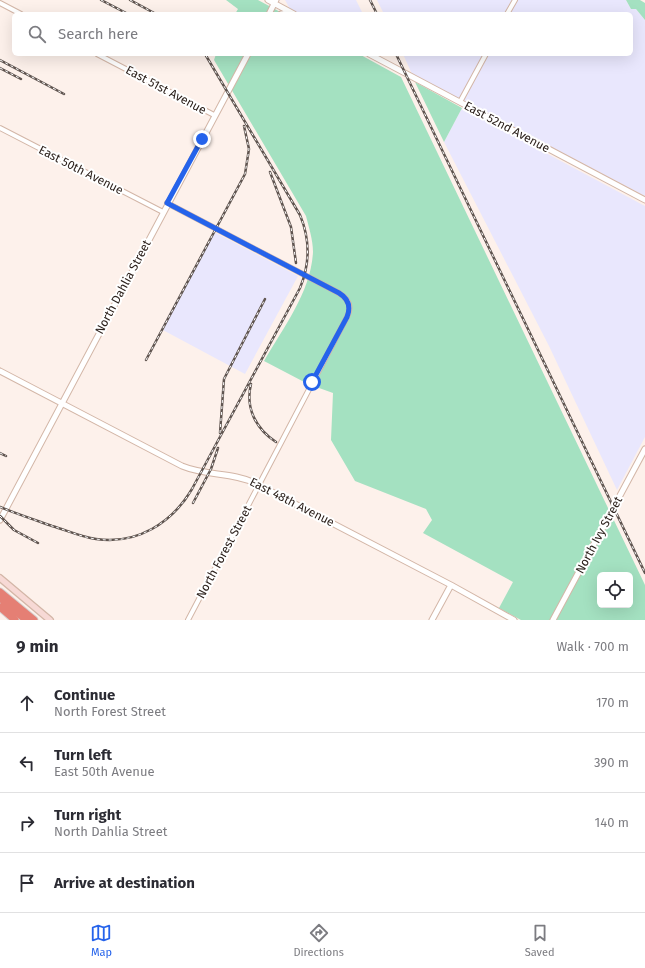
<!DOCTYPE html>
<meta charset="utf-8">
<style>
:root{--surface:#fff;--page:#f7f7f7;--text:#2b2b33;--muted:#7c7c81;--line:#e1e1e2;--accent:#2563eb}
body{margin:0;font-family:"Fira Sans",sans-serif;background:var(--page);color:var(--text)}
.controls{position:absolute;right:12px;bottom:12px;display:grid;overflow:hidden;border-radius:6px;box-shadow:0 4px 16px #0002}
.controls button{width:36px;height:36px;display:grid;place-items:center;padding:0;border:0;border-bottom:1px solid var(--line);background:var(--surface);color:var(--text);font:20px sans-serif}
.stop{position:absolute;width:12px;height:12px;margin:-9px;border:3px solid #2563eb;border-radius:50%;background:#fff}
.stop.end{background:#2563eb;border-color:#fff;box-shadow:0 1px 4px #0008}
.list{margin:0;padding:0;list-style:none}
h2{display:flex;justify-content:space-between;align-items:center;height:52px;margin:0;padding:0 16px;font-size:17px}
h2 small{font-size:13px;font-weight:400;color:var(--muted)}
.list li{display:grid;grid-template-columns:26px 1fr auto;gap:12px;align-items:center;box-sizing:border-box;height:60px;padding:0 16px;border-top:1px solid var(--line)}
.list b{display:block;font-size:15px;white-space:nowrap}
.list p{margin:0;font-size:13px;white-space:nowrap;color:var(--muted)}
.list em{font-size:13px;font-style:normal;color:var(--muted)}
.icon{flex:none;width:22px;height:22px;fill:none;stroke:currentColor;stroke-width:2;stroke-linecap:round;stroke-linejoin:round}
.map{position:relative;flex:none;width:645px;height:620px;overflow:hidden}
.search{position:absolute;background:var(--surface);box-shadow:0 4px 16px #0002;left:12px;right:12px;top:12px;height:44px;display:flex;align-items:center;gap:10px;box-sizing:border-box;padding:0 14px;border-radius:6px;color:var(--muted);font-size:15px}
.sheet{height:292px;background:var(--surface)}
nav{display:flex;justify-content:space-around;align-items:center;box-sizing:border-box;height:56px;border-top:1px solid var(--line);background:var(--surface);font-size:11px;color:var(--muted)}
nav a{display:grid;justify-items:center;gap:2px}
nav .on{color:var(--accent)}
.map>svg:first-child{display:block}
</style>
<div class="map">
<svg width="645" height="620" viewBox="0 0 645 620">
<rect width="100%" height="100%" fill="#fdf1eb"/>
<path fill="#e9e7fd" d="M285,0h71l7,14h-64l-9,-5z
M377,0h249l5,9h5l9,11v176l-233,-122 -9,-20h228v-40h-247z
M462,108l183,98v231l-28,53 -68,-144 -105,-204z
M214,232l84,44 -53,98 -84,-45z"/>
<path fill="#a4e1c1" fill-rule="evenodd" d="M226,0h32l26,14h-49l3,-5z
M626,0h14l5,3v17l-9,-11h-5z
M216,54h143l42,23 244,508v35h-124l-22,-12 14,-26 -90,-49 9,-13 -6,-11 -71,-28 -24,-41 2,-47 -25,-9 -44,-23c19,-33 47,-69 49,-109 0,-12 -4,-24 -7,-36l-92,-156zM600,575h30v30h-30z
M415,82l47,26 -18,34z"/>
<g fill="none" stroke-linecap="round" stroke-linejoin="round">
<g stroke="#d3b6a7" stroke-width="6">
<path id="minor" d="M0,3l21,11
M507,14l8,-14
M97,54l117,61
M460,102l26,-48
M0,128l163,84
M167,203l172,90c10,6 13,14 8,24l-159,303"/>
</g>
<g stroke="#d3b6a7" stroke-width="7">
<path id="tertiary" d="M268,0l26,14
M269,14l7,-14
M281,14l10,-1
M369,54l276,146
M0,371l182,95c24,10 50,6 73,17l196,102 63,35
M0,520l248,-466
M432,620l19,-35
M553,620l92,-171"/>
</g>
<g stroke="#d3b6a7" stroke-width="8">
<path id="secondary" d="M0,578l50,42"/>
</g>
<g stroke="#d5d3d2" stroke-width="9">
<path id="motorway" d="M0,592l34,28
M0,598l26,22
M0,607l15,13"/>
</g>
<use href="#minor" stroke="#fff" stroke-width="4"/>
<use href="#tertiary" stroke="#fff" stroke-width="5"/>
<use href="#secondary" stroke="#f7d9d5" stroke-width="5.5"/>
<use href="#motorway" stroke="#e57f74" stroke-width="7"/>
<g stroke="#5f544f" stroke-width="2.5">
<path id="rail" d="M101,0l27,14
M130,0l26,14
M370,0l7,14
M396,54l249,519
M0,60l64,34
M0,68l21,11
M270,172l21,55 5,36
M146,360l99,-186 4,-25 -5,-23
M251,384c-6,24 5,45 25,58
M220,433l4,-54 41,-80
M0,453l6,3
M193,503l18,-34 7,-21
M0,507c17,7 35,13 52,19 14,4 29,11 44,13 41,6 76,-16 96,-50l108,-201c10,-24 10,-49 0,-73l-95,-161
M0,516l14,14 24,13"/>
</g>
<use href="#rail" stroke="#fff" stroke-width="1" stroke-dasharray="3" stroke-linecap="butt"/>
</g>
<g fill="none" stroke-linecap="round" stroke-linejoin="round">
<path stroke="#2563eb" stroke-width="5" d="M202,139l-35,64 172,90c10,6 12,14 8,24l-35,65"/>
</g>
<g text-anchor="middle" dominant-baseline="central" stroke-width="4" stroke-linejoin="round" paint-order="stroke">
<g font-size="12" fill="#2c211c" stroke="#fff">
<text transform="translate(166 90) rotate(28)">East 51st Avenue</text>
<text transform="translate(507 127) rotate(28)">East 52nd Avenue</text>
<text transform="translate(81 170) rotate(27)">East 50th Avenue</text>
<text transform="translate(123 287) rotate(-62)">North Dahlia Street</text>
<text transform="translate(292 502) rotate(27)">East 48th Avenue</text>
<text transform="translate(599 535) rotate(-62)">North Ivy Street</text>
<text transform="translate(224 552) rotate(-62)">North Forest Street</text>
</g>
</g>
</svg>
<div class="controls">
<button><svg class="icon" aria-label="locate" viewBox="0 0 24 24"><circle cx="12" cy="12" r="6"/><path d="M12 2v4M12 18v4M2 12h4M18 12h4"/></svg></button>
</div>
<div class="stop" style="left:312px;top:382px"></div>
<div class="stop end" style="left:202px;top:139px"></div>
<div class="search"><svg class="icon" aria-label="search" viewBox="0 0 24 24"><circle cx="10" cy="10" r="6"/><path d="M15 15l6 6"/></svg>Search here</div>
</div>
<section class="sheet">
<h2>9 min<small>Walk · 700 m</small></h2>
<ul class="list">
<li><svg class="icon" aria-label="ahead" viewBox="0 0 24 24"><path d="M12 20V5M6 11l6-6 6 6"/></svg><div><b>Continue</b><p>North Forest Street</p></div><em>170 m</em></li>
<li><svg class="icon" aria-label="left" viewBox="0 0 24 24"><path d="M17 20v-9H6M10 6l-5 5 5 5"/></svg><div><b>Turn left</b><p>East 50th Avenue</p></div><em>390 m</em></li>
<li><svg class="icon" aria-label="right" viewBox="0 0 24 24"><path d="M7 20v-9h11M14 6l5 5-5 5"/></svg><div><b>Turn right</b><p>North Dahlia Street</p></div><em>140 m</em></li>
<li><svg class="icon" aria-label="arrive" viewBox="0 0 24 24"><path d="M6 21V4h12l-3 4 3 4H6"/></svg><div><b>Arrive at destination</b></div></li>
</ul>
</section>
<nav>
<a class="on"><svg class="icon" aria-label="map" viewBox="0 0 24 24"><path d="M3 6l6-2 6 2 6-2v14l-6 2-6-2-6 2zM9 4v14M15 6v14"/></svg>Map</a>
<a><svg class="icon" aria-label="directions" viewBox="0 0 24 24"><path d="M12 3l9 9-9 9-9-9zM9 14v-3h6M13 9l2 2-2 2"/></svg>Directions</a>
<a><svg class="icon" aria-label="saved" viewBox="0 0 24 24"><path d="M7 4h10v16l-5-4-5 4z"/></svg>Saved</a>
</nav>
